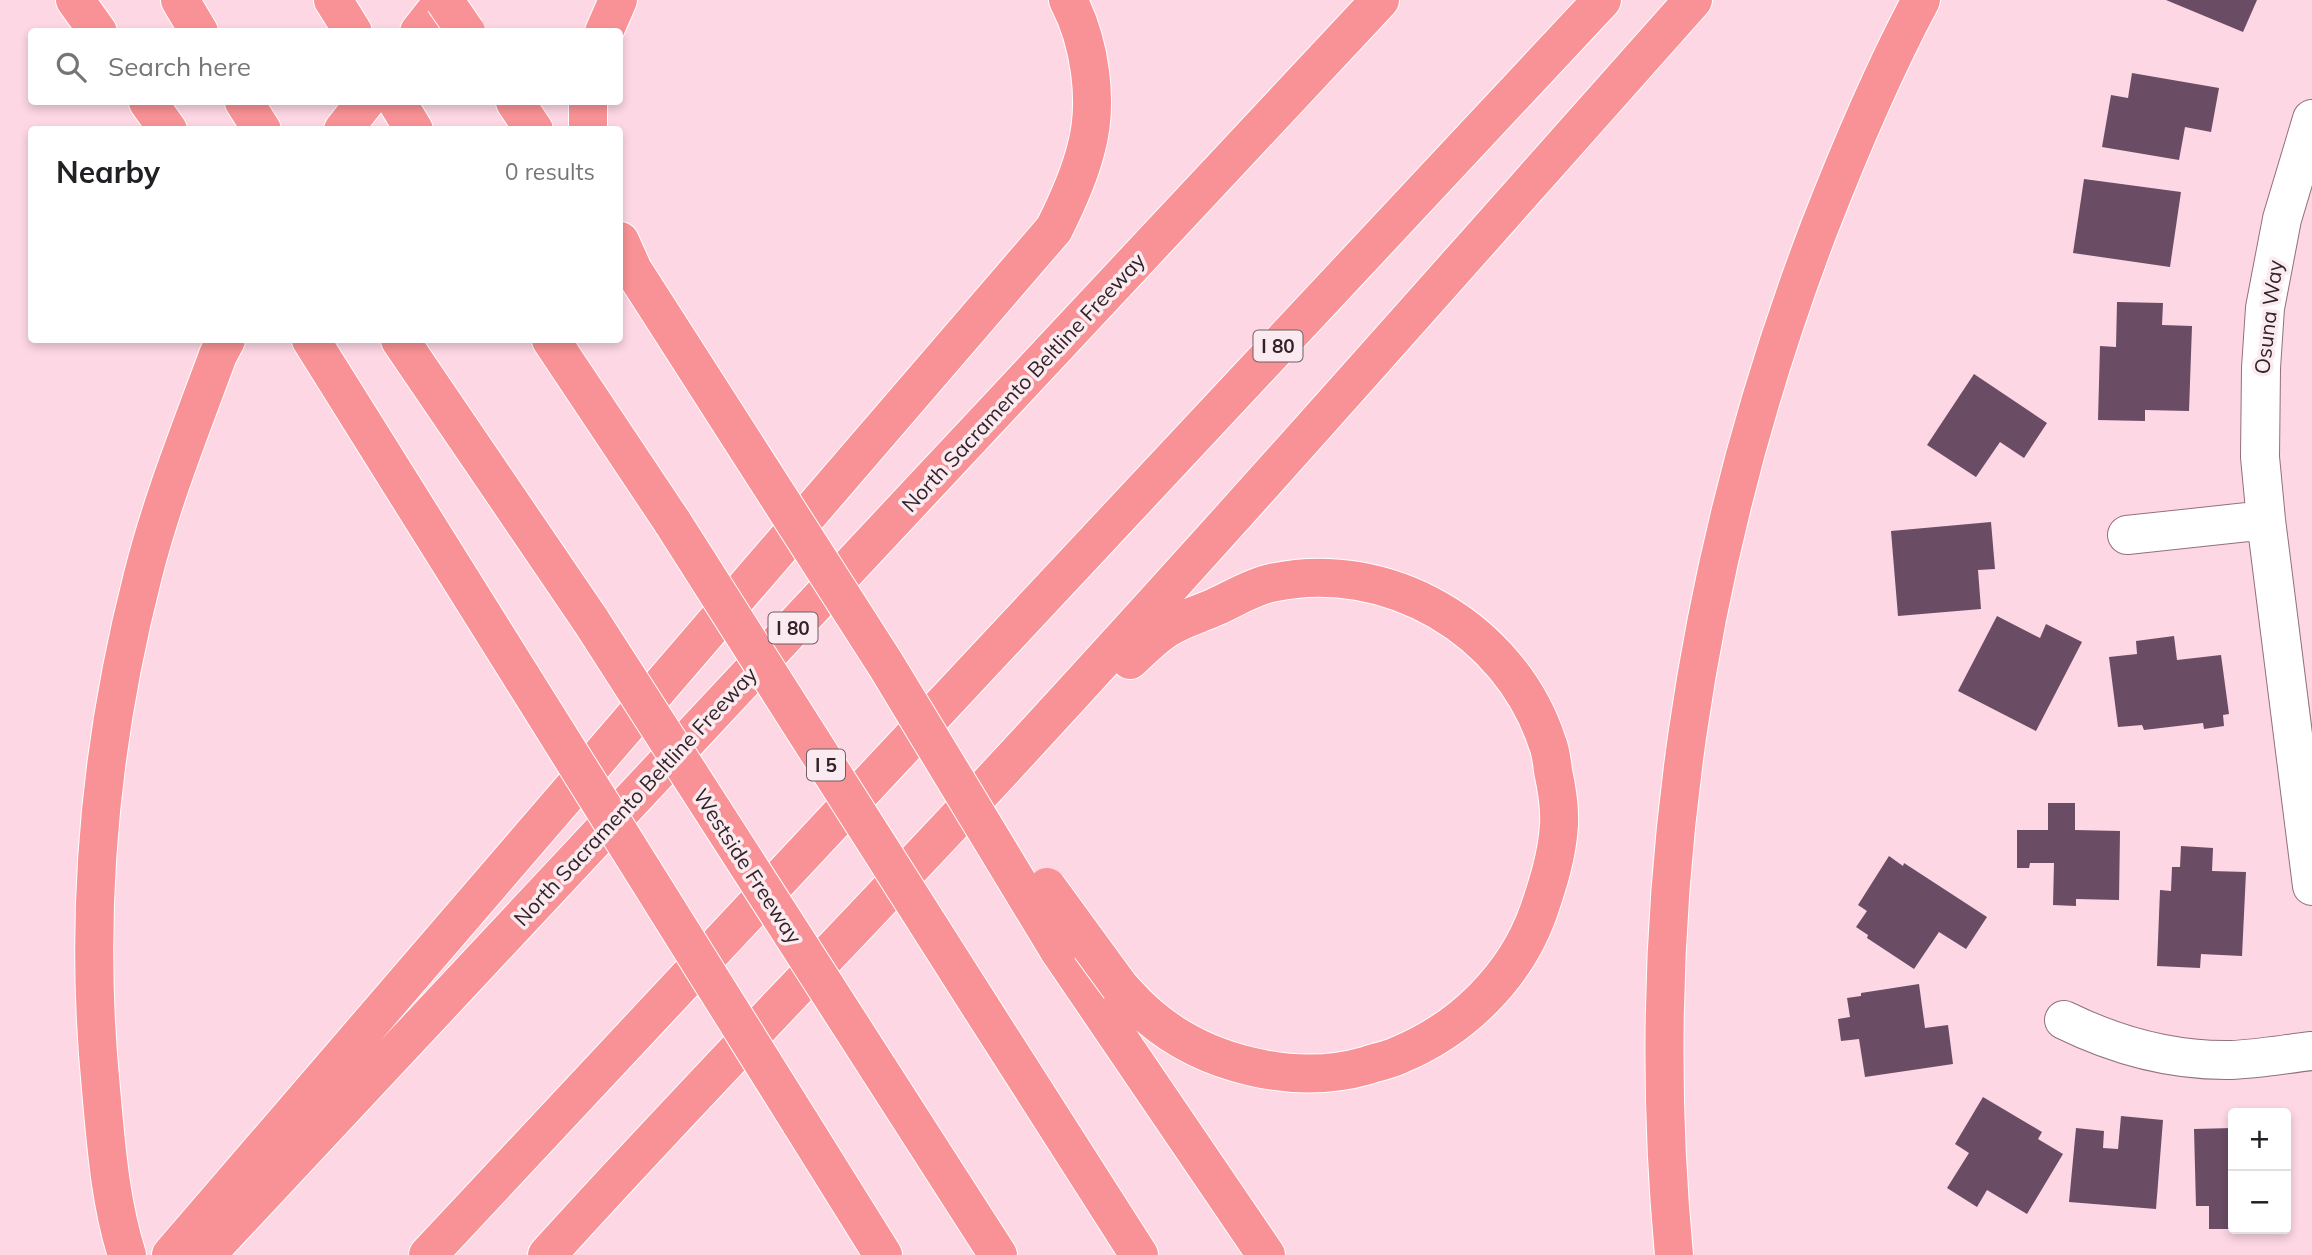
<!DOCTYPE html>
<meta charset="utf-8">
<style>
:root{--surface:#fff;--page:#f2f2f2;--text:#202124;--muted:#757577;--line:#e0e0e0}
body{margin:0;font-family:Mulish,sans-serif;background:var(--page);color:var(--text)}
.controls{position:absolute;right:21px;bottom:21px;display:grid;overflow:hidden;border-radius:7px;box-shadow:0 4px 10px #0003}
.controls button{width:63px;height:63px;display:grid;place-items:center;padding:0;border:0;border-bottom:2px solid var(--line);background:var(--surface);color:var(--text);font:35px sans-serif}
.list{margin:0;padding:0;list-style:none}
h2{display:flex;justify-content:space-between;align-items:center;height:91px;margin:0;padding:0 28px;font-size:30px}
h2 small{font-size:23px;font-weight:400;color:var(--muted)}
.icon{flex:none;width:38px;height:38px;fill:none;stroke:currentColor;stroke-width:2;stroke-linecap:round;stroke-linejoin:round}
.map{position:relative;flex:none;width:2312px;height:1255px;overflow:hidden}
.search{position:absolute;background:var(--surface);box-shadow:0 4px 10px #0003;left:28px;top:28px;width:595px;height:77px;display:flex;align-items:center;gap:18px;box-sizing:border-box;padding:0 24px;border-radius:7px;color:var(--muted);font-size:26px}
.panel{position:absolute;background:var(--surface);box-shadow:0 4px 10px #0003;left:28px;top:126px;width:595px;height:217px;border-radius:7px}
.map>svg:first-child{display:block}
</style>
<div class="map">
<svg width="2312" height="1255" viewBox="0 0 2312 1255">
<rect width="100%" height="100%" fill="#fdd7e4"/>
<path fill="#6a4c65" d="M2166,0h91l-14,32z
M2132,73l87,15 -8,44 -26,-5 -6,33 -77,-13 9,-52 17,3z
M2084,179l97,13 -11,75 -97,-14z
M2117,302l46,1 -1,22 30,1 -3,85 -44,-1v11l-47,-1 2,-74 16,1z
M1974,374l73,49 -23,35 -24,-16 -24,35 -49,-32z
M1991,522l4,47 -17,1 3,39 -83,7 -7,-85z
M1997,616l43,22 6,-14 36,18 -46,89 -78,-40z
M2174,636l3,24 44,-5 8,59 -6,1 1,11 -20,3 -1,-6 -59,7 -2,-5 -24,2 -9,-70 28,-3 -1,-13z
M2048,803h27v27l45,1 -1,69 -43,-1v7l-23,-1 1,-42h-24l-1,5h-12v-38h31z
M2181,846l32,2 -1,23 34,1 -4,84 -41,-2 -1,14 -43,-2 3,-76 11,1 1,-24h8z
M1889,856l14,10 1,-3 83,54 -21,32 -27,-17 -25,37 -47,-31 1,-3 -12,-8 11,-16 -9,-6z
M1919,984l6,44 23,-3 5,39 -88,13 -6,-38 -18,2 -3,-22 12,-2 -3,-19 14,-2v-3z
M1983,1097l59,35 -4,7 25,15 -36,60 -40,-24 -10,17 -30,-19 22,-35 -14,-9z
M2121,1116l42,4 -7,89 -87,-7 7,-74 28,3 -1,17 15,1z
M2233,1128v101h-24v-23h-13l-2,-77z"/>
<g fill="none" stroke-linecap="round" stroke-linejoin="round">
<g stroke="#92707c" stroke-width="40">
<path id="street" d="M2312,119l-30,100 -17,89 -4,60 -1,89 6,63 46,366
M2127,535l139,-15
M2064,1020c53,26 108,41 167,40 27,-1 54,-6 81,-9"/>
</g>
<g stroke="#fff" stroke-width="40">
<path id="highway" d="M75,0l23,32
M180,0l19,32
M333,0l20,32
M419,32l25,-32
M604,32l14,-32
M148,102l20,28
M244,102l18,28
M397,102l17,28
M515,102l19,28
M343,130l22,-28
M588,130v-28
M620,241l13,29
M311,340l212,339
M400,340l191,281
M551,340l122,183
M1058,949l208,306
M1120,987c9,10 19,21 30,30 55,47 144,69 215,49 11,-4 24,-6 34,-11 63,-26 116,-78 139,-142 10,-29 19,-57 21,-88 1,-18 -2,-36 -6,-54 -1,-9 -2,-20 -6,-29 -37,-113 -160,-185 -276,-159 -19,4 -38,16 -56,24 -15,7 -34,12 -49,22 -13,8 -25,21 -36,31
M980,1006l159,249
M878,1068l120,187
M800,1122l83,133
M127,1255c-17,-53 -21,-111 -26,-166 -17,-172 -1,-347 42,-514 19,-75 48,-147 75,-220l8,-15
M171,1255l883,-1026c13,-26 25,-52 32,-80 13,-47 4,-107 -18,-149
M206,1255l1174,-1255
M428,1255l1174,-1255
M547,1255c149,-165 305,-323 456,-486 234,-253 461,-512 690,-769
M1674,1255c-33,-349 21,-703 146,-1029 30,-77 62,-153 101,-226"/>
</g>
<use href="#street" stroke="#fff" stroke-width="38"/>
<use href="#highway" stroke="#f99296" stroke-width="38"/>
<g stroke="#fff" stroke-width="40" stroke-linecap="butt">
<path id="highway-bridge" d="M444,0l22,32
M633,270l253,395 172,284
M673,523l307,483
M591,621l287,447
M523,679l277,443
M1047,887l73,100"/>
</g>
<use href="#highway-bridge" stroke="#f99296" stroke-width="38"/>
</g>
<g text-anchor="middle" dominant-baseline="central" stroke-width="7" stroke-linejoin="round" paint-order="stroke">
<g fill="#fbebf0" stroke="#6e5f64" stroke-width="2">
<rect x="1253.5" y="330.5" width="49" height="31" rx="5"/>
<rect x="768.5" y="612.5" width="49" height="31" rx="5"/>
<rect x="807" y="749.5" width="38" height="31" rx="5"/>
</g>
<g font-size="19" font-weight="bold" fill="#312328">
<text x="1278" y="346">I 80</text>
<text x="793" y="628">I 80</text>
<text x="826" y="765">I 5</text>
</g>
<g font-size="21" fill="#312328" stroke="#fbebf0">
<text transform="translate(2268 317) rotate(-83)">Osuna Way</text>
<text transform="translate(1023 382) rotate(-47)">North Sacramento Beltline Freeway</text>
<text transform="translate(635 796) rotate(-47)">North Sacramento Beltline Freeway</text>
<text transform="translate(748 866) rotate(57)">Westside Freeway</text>
</g>
</g>
</svg>
<div class="controls">
<button>+</button>
<button>−</button>
</div>
<div class="search"><svg class="icon" aria-label="search" viewBox="0 0 24 24"><circle cx="10" cy="10" r="6"/><path d="M15 15l6 6"/></svg>Search here</div>
<section class="panel">
<h2>Nearby<small>0 results</small></h2>
<ul class="list">
</ul>
</section>
</div>
